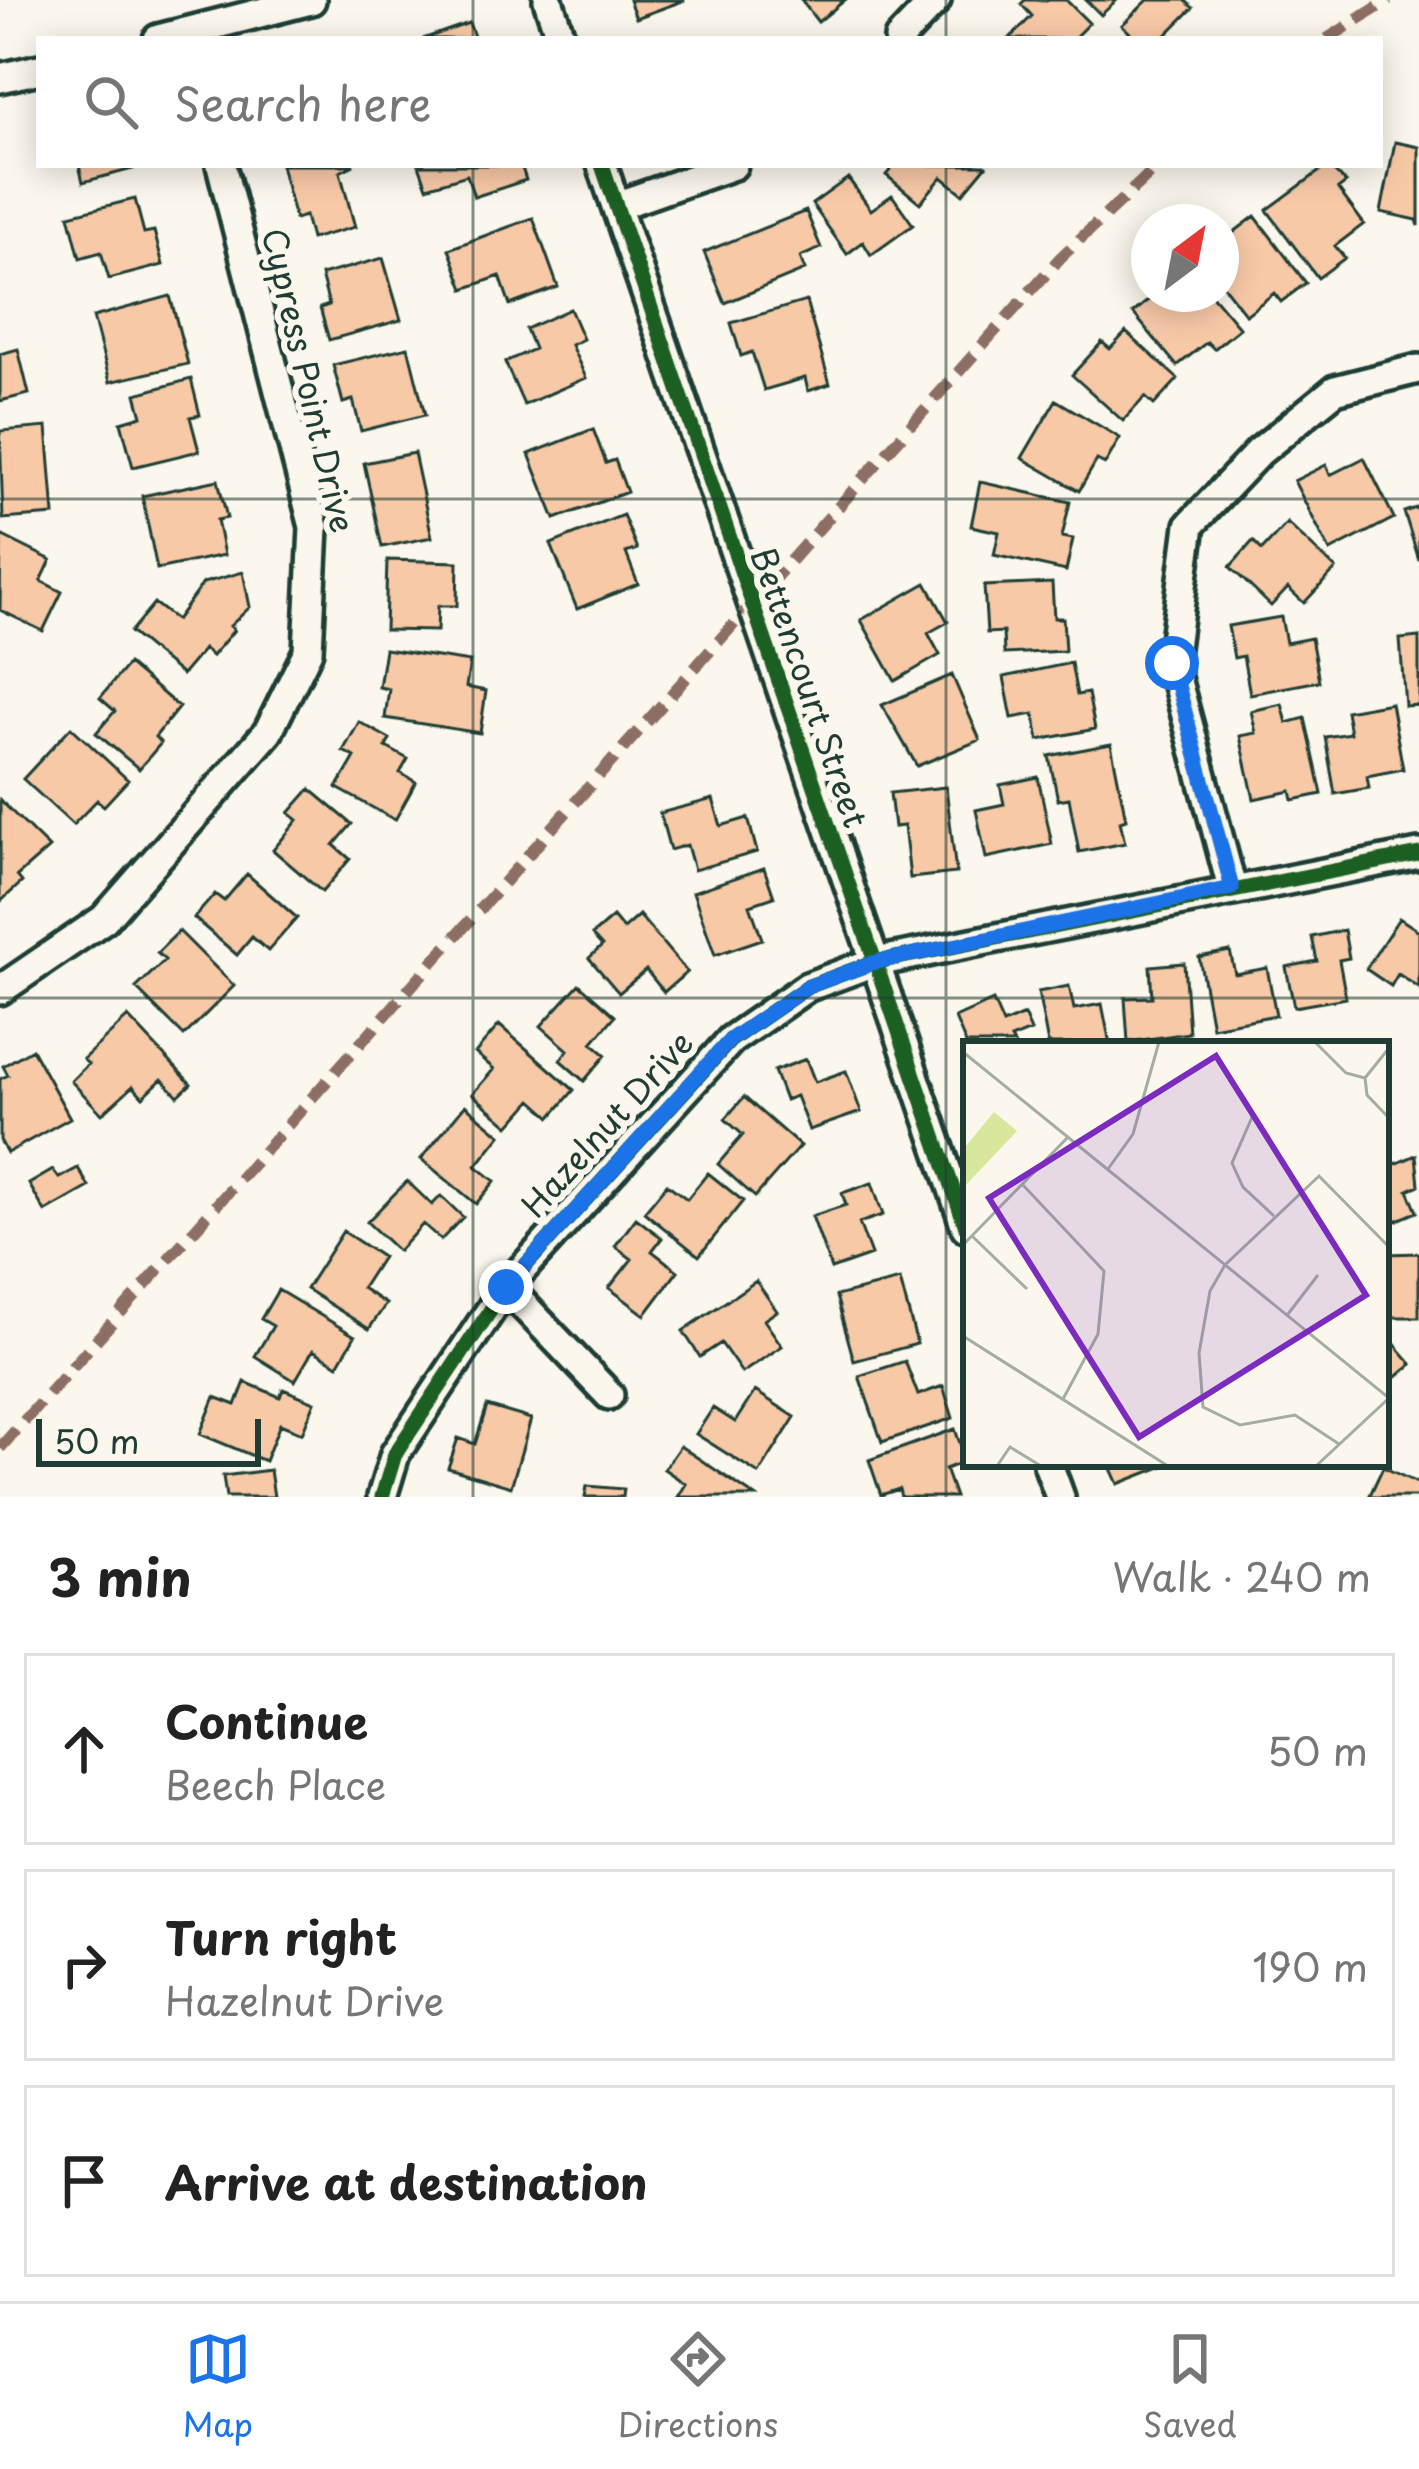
<!DOCTYPE html>
<meta charset="utf-8">
<style>
:root{--surface:#fff;--page:#f6f6f6;--text:#222;--muted:#767676;--line:#e0e0e0;--accent:#1a73e8}
body{margin:0;font-family:"Playpen Sans",sans-serif;background:var(--page);color:var(--text)}
.compass{position:absolute;left:1131px;top:204px;width:108px;height:108px;border-radius:50%;background:var(--surface);box-shadow:0 6px 30px #0003;rotate:32deg}
.scale{position:absolute;left:36px;bottom:30px;width:225px;box-sizing:border-box;padding-left:12px;border:6px solid #1f3d34;border-top:0;font-size:33px;line-height:42px;white-space:nowrap;color:#1f3d34;-webkit-text-stroke:9px #fbf7ec;paint-order:stroke}
.stop{position:absolute;width:36px;height:36px;margin:-27px;border:9px solid #1a73e8;border-radius:50%;background:#fff}
.stop.end{background:#1a73e8;border-color:#fff;box-shadow:0 3px 12px #0008}
.list{margin:0;padding:0;list-style:none}
h2{display:flex;justify-content:space-between;align-items:center;height:156px;margin:0;padding:0 48px;font-size:51px}
h2 small{font-size:39px;font-weight:400;color:var(--muted)}
.list li{display:grid;grid-template-columns:78px 1fr auto;gap:36px;align-items:center;box-sizing:border-box;height:192px;margin:0 24px 24px;padding:0 24px;border:3px solid var(--line);border-radius:0px}
.list b{display:block;font-size:45px;white-space:nowrap}
.list p{margin:0;font-size:39px;white-space:nowrap;color:var(--muted)}
.list em{font-size:39px;font-style:normal;color:var(--muted)}
.icon{flex:none;width:66px;height:66px;fill:none;stroke:currentColor;stroke-width:2;stroke-linecap:round;stroke-linejoin:round}
.map{position:relative;flex:none;width:1419px;height:1497px;overflow:hidden}
.search{position:absolute;background:var(--surface);box-shadow:0 6px 30px #0003;left:36px;right:36px;top:36px;height:132px;display:flex;align-items:center;gap:30px;box-sizing:border-box;padding:0 42px;border-radius:0px;color:var(--muted);font-size:45px}
.sheet{height:804px;background:var(--surface)}
nav{display:flex;justify-content:space-around;align-items:center;box-sizing:border-box;height:168px;border-top:3px solid var(--line);background:var(--surface);font-size:33px;color:var(--muted)}
nav a{display:grid;justify-items:center;gap:6px}
nav .on{color:var(--accent)}
.map>svg:first-child{display:block}
</style>
<div class="map">
<svg width="1419" height="1497" viewBox="0 0 1419 1497">
<rect width="100%" height="100%" fill="#fbf7ec"/>
<filter id="ink" filterUnits="userSpaceOnUse"><feTurbulence type="fractalNoise" baseFrequency=".00833" numOctaves="2"/><feDisplacementMap in="SourceGraphic" scale="24" xChannelSelector="R" yChannelSelector="G"/><feConvolveMatrix kernelMatrix="1 2 1 2 8 2 1 2 1" color-interpolation-filters="sRGB"/></filter>
<g filter="url(#ink)">
<path fill="#f8c9a7" stroke="#1f3d34" stroke-width="3" d="M629,0h56l-49,18z
M801,0h44l-27,22z
M1025,0h41l23,23 -16,16h-64l23,-23 -11,-12z
M1086,0h31l-16,15z
M1148,0h37l8,8 -31,31h-26l-14,-14z
M469,23l6,16h-52z
M1395,142l24,5v79l-2,-6 -36,-8z
M79,165h53l1,4 -50,13z
M281,165h73l-14,7 15,55 -44,12 -6,-23 -10,3z
M419,165h102l5,15 -52,17 -7,-22 -40,12z
M895,165h90l1,1 -23,28 -21,-17 -22,26 -34,-28z
M1328,165l18,18 -8,6 26,35 -29,22 10,12 -27,20 -51,-68z
M848,178l23,32 21,-15 21,30 -42,30 -8,-13 -16,12 -35,-50z
M135,199l9,34 10,-2 9,34 -54,14 -8,-27 -21,6 -11,-43z
M806,211l15,37 -21,9 5,13 -80,33 -21,-51z
M1255,216l51,67 -25,19 -7,-9 -28,22 -25,-32v-41z
M533,218l25,69 -48,18 -10,-29 -36,13 -15,-40z
M383,258l18,62 -72,20 -9,-32 9,-3 -8,-30z
M1156,294h20l6,7 9,-7h20l29,34 -26,21 -7,-7 -30,24 -44,-53z
M170,296l18,68 -78,18 -17,-65z
M806,301l24,83 -22,7 -3,-13 -41,12 -12,-38 -11,4 -10,-33z
M570,309l13,30 -12,6 15,33 -62,27 -19,-43 29,-13 -8,-20z
M1126,332l52,47 -24,26 -9,-8 -22,24 -51,-46 30,-33 8,7z
M408,347l17,68 -64,16 -8,-31 -10,3 -10,-38z
M18,349l11,45 -29,7v-47z
M191,379l9,36 -10,2 9,34 -66,16 -12,-45 21,-6 -6,-22z
M1056,400l64,38 -15,26 -8,-4 -18,31 -57,-33z
M47,427l7,88 -51,4 -3,-88z
M593,429l13,34 9,-3 12,32 -72,27 -26,-65z
M414,453l18,84 -50,10 -18,-84z
M1364,458l30,60 -64,33 -36,-70 32,-16 4,10z
M218,480l9,38 -10,2 7,35 -67,14 -15,-73z
M980,482l90,20 -8,35 11,2 -7,32 -72,-16 5,-23 -28,-6z
M1419,507v53l-15,-48z
M623,515l14,34 -11,4 12,31 -61,25 -26,-65z
M1287,523l49,46 -32,34 -16,-15 -17,18 -41,-39 23,-26 9,9z
M1,535l50,25 -10,21 21,11 -19,39 -43,-21z
M387,560l71,2 -1,44h-19l-1,25 -52,-1z
M243,572l7,35 -20,19 4,4 -22,26 -8,-7 -22,26 -52,-43 24,-29 22,17 27,-37z
M926,583l22,39 -20,11 12,22 -45,26 -34,-61z
M1052,583l2,35h9l2,33 -61,3 -1,-22 -16,1 -3,-47z
M1281,617l5,26 25,-5 8,43 -69,13 -7,-38 -9,2 -6,-32z
M1419,637v68l-14,1 -5,-67z
M385,649l85,13 -4,25 20,4 -6,42 -95,-15 4,-29 -10,-2z
M1071,663l6,32 11,-2 7,36 -56,11 -5,-26 -22,4 -8,-41z
M128,664l51,43 -24,30 6,6 -22,26 -43,-36 19,-22 -15,-13z
M952,675l28,65 -63,26 -35,-61z
M1391,703l12,66 -36,7 2,12 -34,6 -10,-57 25,-4 -4,-22z
M1282,704l5,19 18,-5 17,76 -29,6 -2,-9 -37,8 -14,-63 16,-3 -5,-22z
M359,722l31,17 -4,8 22,12 -8,14 16,9 -21,38 -58,-32 18,-31 -12,-6z
M71,727l57,53 -24,26 -7,-6 -24,25 -50,-46z
M1111,744l15,75 -6,2 5,22 -46,9 -10,-54 -11,2 -9,-44z
M1038,777l14,67 -66,14 -10,-48 28,-6 -4,-19z
M946,787l10,86 -46,5 -6,-52 -10,1 -4,-34z
M310,789l42,35 -18,21 16,14 -28,33 -49,-42 25,-30 -9,-7z
M713,799l8,27 27,-8 9,34 -63,18 -7,-25 -17,5 -10,-37z
M0,800l49,48 -32,28 5,6 -22,20z
M764,868l10,29 -24,8 12,34 -47,16 -22,-63z
M247,874l50,44 -29,33 -16,-14 -15,18 -43,-37 21,-24 9,7z
M639,915l48,57 -23,20 -18,-22 -27,23 -30,-35 13,-12 -10,-11 21,-18 10,12z
M1399,918l20,13v57l-21,-14 -7,12 -25,-17z
M1344,930l5,28 -10,2 7,38 -52,9 -8,-40 31,-6 -5,-24z
M179,931l55,55 -50,50 -48,-48 29,-28 -8,-7z
M1230,951l5,23 32,-6 9,47 -64,12 -13,-70z
M1184,963l5,70 -61,9 -3,-44 27,-1 -2,-31z
M579,984l36,32 -23,27 14,12 -22,26 -24,-21 8,-10 -27,-24z
M1069,986l5,23 28,-5 8,40h-62l-10,-52z
M993,1001l10,23 21,-9 7,16 -20,8 3,5h-48l-11,-26z
M128,1017l63,67 -13,12 -16,-17 -19,18 -10,-11 -31,28 -31,-33 17,-17 -5,-5z
M499,1025l75,65 -23,27 -19,-17 -23,26 -37,-32 22,-25 -19,-16z
M32,1049l38,69 -63,35 -7,-13v-61l8,-4 -5,-9z
M806,1059l9,23 31,-11 15,41 -52,18 -13,-34 -11,4 -11,-29z
M744,1097l56,49 -45,51 -37,-33 25,-29 -18,-16z
M465,1105l36,30 -25,31 19,15 -19,23 -55,-45z
M1416,1155l3,30 -11,5 9,22 -31,13v-57z
M78,1168l11,19 -44,25 -16,-28 24,-14 6,8z
M708,1173l35,28 -44,55 -55,-44 23,-28 20,15z
M407,1181l25,24 9,-9 22,21 -22,23 -18,-16 -25,27 -31,-29z
M872,1183l11,32 -24,8 12,32 -40,14 -19,-53 34,-11 -4,-12z
M636,1218l26,20 -10,13 26,20 -33,44 -36,-27 23,-29 -17,-13z
M343,1231l39,26 -20,31 24,16 -17,25 -63,-40z
M1419,1253v64h-33v-63z
M900,1280l17,64 -63,17 -18,-65z
M756,1281l21,30 -13,9 18,26 -40,27 -21,-30 -21,14 -17,-26z
M278,1290l77,46 -17,29 -25,-15 -18,31 -40,-25 18,-30 -12,-7z
M1386,1334l26,30 -26,22z
M905,1361l13,34 25,-9 10,32 -71,24 -23,-66z
M245,1382l35,15 3,-8 32,13 -13,31 -22,-9 -15,37 -65,-27 15,-37 21,8z
M755,1391l40,26 -36,57 -63,-40 17,-26 22,14z
M487,1406l44,13 -20,68 -63,-19 10,-30 17,6z
M955,1429l11,32 -21,8 10,28h-54l-2,-8 -18,6 -12,-35z
M680,1446l76,51h-78l8,-13 -22,-15z
M1109,1464h60l-51,20z
M1383,1467l36,17v13h-50z
M270,1470l4,27h-48l-3,-21z
M587,1486l37,3 -1,8h-38z"/>
<g fill="none" stroke-linecap="round" stroke-linejoin="round">
<g stroke="#1f3d34" stroke-width="36">
<path id="street" d="M548,0l13,39
M158,39l153,-39
M899,39l37,-39
M0,78l39,-9
M602,165l364,1062
M616,206l117,-41
M1232,888l-60,-225 18,-138 69,-73 76,-62 83,-21
M0,990l104,-71 164,-187 40,-81 6,-124 -93,-362
M506,1287l103,108
M1048,1464l12,33
M382,1497l13,-43 111,-167 225,-247 76,-53 64,-24 548,-109"/>
</g>
<use href="#street" stroke="#fbf7ec" stroke-width="27"/>
<path stroke="#8d6e63" stroke-width="12" stroke-dasharray="24 12" stroke-linecap="butt" d="M1327,39l62,-39
M0,1448l1060,-1190 99,-93"/>
<g stroke="#fbf7ec" stroke-width="22">
<path id="cycleway" d="M602,165l364,1062
M382,1497l13,-43 111,-167 225,-247 76,-53 64,-24 548,-109"/>
</g>
<use href="#cycleway" stroke="#1b5e20" stroke-width="15"/>
</g>
</g>
<g fill="none" stroke-linecap="round" stroke-linejoin="round" filter="url(#ink)">
<path stroke="#1a73e8" stroke-width="15" d="M506,1287l224,-247 77,-53 65,-24 360,-75 -60,-225"/>
</g>
<path fill="none" stroke="#1f3d34" stroke-width="3" stroke-opacity="0.55" d="M473,0v39M946,0v39M473,165v1332M946,165v1332M0,499h1419M0,998h1419"/>
<g text-anchor="middle" dominant-baseline="central" stroke-width="12" stroke-linejoin="round" paint-order="stroke">
<g font-size="33" fill="#1f3d34" stroke="#fbf7ec">
<text transform="translate(310 380) rotate(77)">Cypress Point Drive</text>
<text transform="translate(811 687) rotate(71)">Bettencourt Street</text>
<text transform="translate(606 1123) rotate(-48)">Hazelnut Drive</text>
</g>
</g>
<g transform="translate(963 1041)">
<rect width="426" height="426" fill="#fbf7ec"/>
<path d="M31,71l23,19 -54,57 3,-42z" fill="#d7e79b"/>
<path fill="none" stroke="#a3ada2" stroke-width="3" d="M352,1l31,31 19,5M0,11l426,346 -73,68M402,37l2,17 22,23M402,37l24,-30M290,74l-21,48 11,24 31,29M145,128l25,-35 26,-92M59,143l82,87 -6,63 -35,65M9,195l55,53M0,204l106,-109M325,273l30,-39M0,295l205,130M376,403l-44,-29 -55,10 -37,-18 -4,-54 11,-62 15,-26 94,-89 70,71M34,425l13,-19 31,19"/>
<path fill="#7b2cbf" fill-opacity="0.15" stroke="#7b2cbf" stroke-width="6" d="M253,15l150,239 -227,142 -150,-239z"/>
<rect width="426" height="426" fill="none" stroke="#1f3d34" stroke-width="6"/>
</g>
</svg>
<svg class="compass" viewBox="-18 -18 36 36"><path d="M0-13l5 13h-10z" fill="#e53935"/><path d="M0 13l5-13h-10z" fill="#767676"/></svg>
<div class="scale">50 m</div>
<div class="stop" style="left:1172px;top:663px"></div>
<div class="stop end" style="left:506px;top:1287px"></div>
<div class="search"><svg class="icon" aria-label="search" viewBox="0 0 24 24"><circle cx="10" cy="10" r="6"/><path d="M15 15l6 6"/></svg>Search here</div>
</div>
<section class="sheet">
<h2>3 min<small>Walk · 240 m</small></h2>
<ul class="list">
<li><svg class="icon" aria-label="ahead" viewBox="0 0 24 24"><path d="M12 20V5M6 11l6-6 6 6"/></svg><div><b>Continue</b><p>Beech Place</p></div><em>50 m</em></li>
<li><svg class="icon" aria-label="right" viewBox="0 0 24 24"><path d="M7 20v-9h11M14 6l5 5-5 5"/></svg><div><b>Turn right</b><p>Hazelnut Drive</p></div><em>190 m</em></li>
<li><svg class="icon" aria-label="arrive" viewBox="0 0 24 24"><path d="M6 21V4h12l-3 4 3 4H6"/></svg><div><b>Arrive at destination</b></div></li>
</ul>
</section>
<nav>
<a class="on"><svg class="icon" aria-label="map" viewBox="0 0 24 24"><path d="M3 6l6-2 6 2 6-2v14l-6 2-6-2-6 2zM9 4v14M15 6v14"/></svg>Map</a>
<a><svg class="icon" aria-label="directions" viewBox="0 0 24 24"><path d="M12 3l9 9-9 9-9-9zM9 14v-3h6M13 9l2 2-2 2"/></svg>Directions</a>
<a><svg class="icon" aria-label="saved" viewBox="0 0 24 24"><path d="M7 4h10v16l-5-4-5 4z"/></svg>Saved</a>
</nav>
